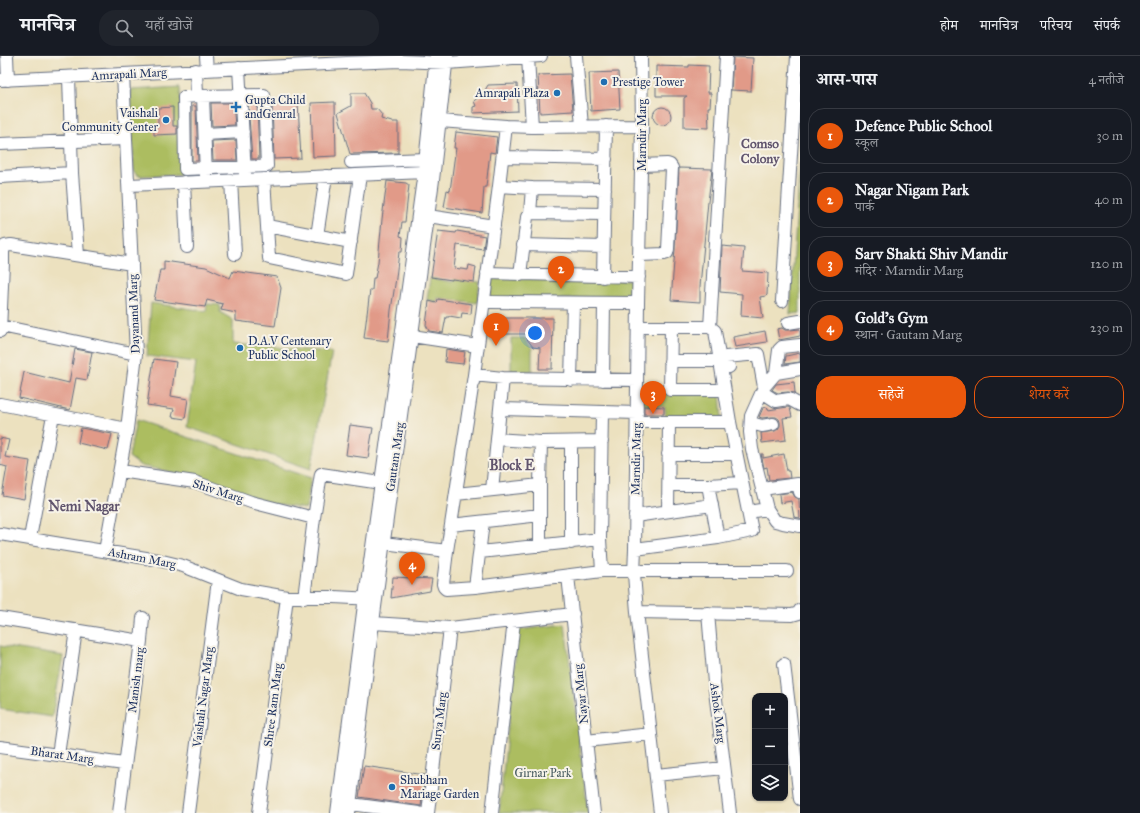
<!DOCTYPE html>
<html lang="hi">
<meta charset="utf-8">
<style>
:root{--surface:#171b24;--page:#20242c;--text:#f1f3f6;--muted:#9ea1a6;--line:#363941;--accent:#ea580c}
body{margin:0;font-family:"IM FELL Great Primer","Noto Serif Devanagari",serif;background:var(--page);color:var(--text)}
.controls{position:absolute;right:12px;bottom:12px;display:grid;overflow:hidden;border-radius:8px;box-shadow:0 1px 3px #0004}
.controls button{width:36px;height:36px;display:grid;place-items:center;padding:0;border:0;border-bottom:1px solid var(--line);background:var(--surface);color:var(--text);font:20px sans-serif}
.you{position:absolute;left:535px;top:277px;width:14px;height:14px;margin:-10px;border:3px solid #fff;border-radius:50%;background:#1a73e8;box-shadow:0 0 0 6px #1a73e833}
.badge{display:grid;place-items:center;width:26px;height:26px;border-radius:50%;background:var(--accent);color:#fff;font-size:13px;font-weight:700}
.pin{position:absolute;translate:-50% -33px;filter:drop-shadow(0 1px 2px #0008)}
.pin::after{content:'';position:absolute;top:21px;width:14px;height:12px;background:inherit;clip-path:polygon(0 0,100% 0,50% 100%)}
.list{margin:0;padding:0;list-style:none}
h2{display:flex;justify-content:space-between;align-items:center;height:52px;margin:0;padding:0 16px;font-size:17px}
h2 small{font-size:13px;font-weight:400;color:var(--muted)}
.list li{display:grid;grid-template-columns:26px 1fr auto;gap:12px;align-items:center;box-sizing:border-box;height:56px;margin:0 8px 8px;padding:0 8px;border:1px solid var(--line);border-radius:16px}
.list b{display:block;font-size:15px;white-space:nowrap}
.list p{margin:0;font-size:13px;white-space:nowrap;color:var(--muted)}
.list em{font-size:13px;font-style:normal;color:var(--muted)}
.actions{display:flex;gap:8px;padding:12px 16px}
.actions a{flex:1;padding:9px 0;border:1px solid var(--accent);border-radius:16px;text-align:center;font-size:14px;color:var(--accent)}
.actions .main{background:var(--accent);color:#fff}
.icon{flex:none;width:22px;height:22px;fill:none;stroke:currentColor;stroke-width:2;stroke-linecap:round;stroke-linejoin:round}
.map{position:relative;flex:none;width:800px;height:757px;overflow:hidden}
header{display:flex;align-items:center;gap:24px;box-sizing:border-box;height:56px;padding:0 20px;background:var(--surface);border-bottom:1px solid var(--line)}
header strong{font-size:19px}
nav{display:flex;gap:22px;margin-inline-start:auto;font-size:14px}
.search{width:280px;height:36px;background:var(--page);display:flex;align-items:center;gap:10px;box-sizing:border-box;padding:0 14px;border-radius:16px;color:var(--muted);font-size:15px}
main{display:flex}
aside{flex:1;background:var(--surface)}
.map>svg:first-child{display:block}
</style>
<header>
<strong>मानचित्र</strong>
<div class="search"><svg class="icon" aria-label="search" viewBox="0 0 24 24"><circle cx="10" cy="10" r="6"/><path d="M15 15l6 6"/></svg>यहाँ खोजें</div>
<nav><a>होम</a><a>मानचित्र</a><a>परिचय</a><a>संपर्क</a></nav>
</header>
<main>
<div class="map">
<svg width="800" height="757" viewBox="0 0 800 757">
<rect width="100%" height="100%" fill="#f7f3e8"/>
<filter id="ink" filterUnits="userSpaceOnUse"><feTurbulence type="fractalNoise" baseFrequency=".025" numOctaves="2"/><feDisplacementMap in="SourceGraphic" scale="8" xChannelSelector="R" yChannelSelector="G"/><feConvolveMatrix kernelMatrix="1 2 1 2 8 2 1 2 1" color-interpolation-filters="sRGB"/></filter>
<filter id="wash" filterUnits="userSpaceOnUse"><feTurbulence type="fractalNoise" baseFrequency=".012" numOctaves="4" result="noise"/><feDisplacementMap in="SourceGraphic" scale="16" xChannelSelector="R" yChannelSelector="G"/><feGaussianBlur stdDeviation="0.9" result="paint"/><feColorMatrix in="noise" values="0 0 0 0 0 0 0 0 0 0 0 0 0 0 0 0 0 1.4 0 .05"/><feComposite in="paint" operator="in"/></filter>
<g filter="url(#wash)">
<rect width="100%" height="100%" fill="#ece1bf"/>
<path fill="#acbd60" stroke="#64765f" d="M180,31l4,87 -45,2 -5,-4 -4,-82z
M800,107v150l-10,1z
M492,221l139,3v19h-141z
M430,222l23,4 1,-3 26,3 -3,21 -39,-5 -1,4 -10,-2z
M151,247l55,8 1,-7 13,1v7l13,8v24l99,8 -21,117 -124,-42 9,-65 -49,-6z
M511,282h14l1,2 6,9v22h-21z
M641,336h79l2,29h-56l-1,-14 -24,-2z
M136,364l175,58 -5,31 -40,-6 -66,-25 -59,-12 -12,-9z
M565,568l23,189h-89l19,-183z
M0,590l63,10 -11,61 -52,-8z"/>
<g id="blocks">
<path fill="#e19a88" d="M733,1l20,1 -2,33 -20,-1z
M689,9l20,1 -1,27h3l-1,14h-2l1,21 -25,-1v-29l3,-2h-31v-30l33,1z
M618,16l2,37 -29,2 -2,-38z
M570,18l3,37 -33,2 -2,-38z
M517,28l1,27 -45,2v-6l3,-1 -2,-5 10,-9 4,-7z
M351,37h13l6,10 1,6h6l5,6 -1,4 11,3h6v31l-48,1 -12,-41 13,-7z
M335,46l1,54 -23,1 -2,-54z
M211,47h22l2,22 -23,1z
M248,47h9l2,56h-7z
M298,48l3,54 -27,1 -2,-54z
M192,50h4l2,55h-6z
M653 60a9 9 0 1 1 18 0a9 9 0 1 1-18 0Z
M173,51v19h4v8l-23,1v-8h4v-19z
M456,76l41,5 -2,16 -5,-1 -4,35h-2l-2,26 -38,-6 3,-17 3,1 4,-30 2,-13h-2z
M236,84l1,20h-24l-1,-19z
M679,112l33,1 -4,33 -8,84v16l-29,-2 4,-51z
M387,125l19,2 3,2 -4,37h-3l-2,14 3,1 -1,15h-3l-3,26 -5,32 -3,31 -24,-3 6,-48h2l1,-12h2l3,-16 4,-43z
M438,175l18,2 1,-2 28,5 -2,13 -26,-4 -3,23 14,2 1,-5 7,2 -2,15 -22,-3v1l-21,-3z
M722,190l22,2 -2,23 26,2 -1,22 -1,1 -6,1 3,21 -22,-2 1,-22 -22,-2z
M164,205l42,6 24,11 3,-7 44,6 4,11 -6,38 -39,-5v-8l-15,-3 2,-6 -16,-4 -2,7 -51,-7 6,-30h4z
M438,243l34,5 -1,10 -9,-1 -1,5 -12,-2v1h-3l-3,16 -14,-2 -3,-6 3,-24 8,2z
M493,262h60l-1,51h-13l1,-21 -7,-1 -6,-8v-5h-34z
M782,272l3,2h4l11,-1v7l-21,4 -2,-11z
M765,275l2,11 -32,5 -2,-10z
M75,293l17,3 -5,28 -11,-2 -6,32 -51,-12 5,-26 45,11z
M446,293l19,3 -2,12 -18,-2z
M800,297v9l-15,2 1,-8z
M154,303l22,3 -5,34 17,3 -3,20 -13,-2 2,-8 -27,-4z
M794,326l1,11 -7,-1 -10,1 -6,-3 4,-6z
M644,350l20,1v7h-20z
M767,351l1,3 20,-3 2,1 2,9 -9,1 3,22 -24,3 -1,-10 14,-2 3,-2 2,-3v-4l-1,-3 -3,-2h-4l-10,1 -3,-1 4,-9z
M350,369l23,3 -5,30 -22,-3z
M81,372l31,6 -4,16 -30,-7z
M0,382l9,2 -4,17 25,4 -6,38 -22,-4 5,-28 -7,-2z
M761,398h2v4l21,-4 3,17h2l1,7 -21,2 -2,-13 -3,1z
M792,436l3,5 4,2 1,19 -6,-1 -3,-16 -11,2 -1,-9z
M393,521l39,2 -2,12 -39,7z
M364,710l61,9 -4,31 -62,-9z"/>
</g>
</g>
<g filter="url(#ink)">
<use href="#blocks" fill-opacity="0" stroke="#646d80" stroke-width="1"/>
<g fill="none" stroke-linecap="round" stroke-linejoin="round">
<g stroke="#646d80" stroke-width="14">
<path id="minor" d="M7,0l1,24
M206,0l1,14
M576,0l6,70
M641,0l1,70 -4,177 -3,246 -1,25 3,38 23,201
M528,1l4,70
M239,12l6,106
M196,14l1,26 67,-1 3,71 -82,3 -1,-72 13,-1
M69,21l3,96 6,82
M0,24l347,-17 54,-2 46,2 94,-7
M203,40l3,79
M440,65l66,5 26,1 110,-1
M506,70l-7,60 -25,189 -27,176 -4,33 1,3 2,2 29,-2 127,-16h185
M205,78l38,-2
M0,88l126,-5
M503,101l103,2
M351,106l74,-3
M0,121l72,-4
M264,123l5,79 77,16 14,-99
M231,124l4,74
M184,126l3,65
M129,129l295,-13
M499,130l33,2 73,1
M530,157l74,1
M428,160l66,10
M267,170l84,16
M317,180l9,-60
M523,189l80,2
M640,199l24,-1 3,-1 1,-4 4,-81 -2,-3 -3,-1 -25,1
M487,217l152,4
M520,219l7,-58 3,-4 2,-25
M603,221l3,-151
M782,245l15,-245
M491,246l147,1
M788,267l12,-2
M1,270l135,28
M671,271l-1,63h54
M710,271l16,-271
M0,275l3,-68v-13l2,-4 6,-1 121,19
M412,280l66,10
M670,305h49
M729,311l-3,-10 32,-3 6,33
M776,317l3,-23 3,-3 18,-2
M474,319l29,3 134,2
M571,324l2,-77
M603,324l1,-77
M762,336l14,9 13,-2 11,6
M0,348l127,25
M500,353l137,4
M637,366h93
M751,367l11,3 11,-2
M497,383l44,3 61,-1
M668,398h68
M120,415l75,11 56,20 63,16
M669,429h39l34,-2
M708,429l10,53
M762,433l36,-5 2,8
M492,434l11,-112
M456,438l84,-9
M767,453l8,12 8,2 17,3
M668,455l1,-88
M748,456l19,-3 -15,-60 -2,-17 1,-16 13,-29 12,-14 24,-4
M635,460l77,-11
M451,469l89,-10
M0,478l158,26 25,6 58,23 46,8h47l39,2
M30,482l23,-123
M384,487l63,8
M571,487v-101
M540,490v-61l1,-43
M635,493l83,-11 34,-7 -22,-109 -15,-91 -5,-4h-72
M105,495l22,-122 9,-75 -13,-280
M480,496l120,-13
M602,515l-2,-32 2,-127
M568,520l26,237
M475,531l8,-65
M304,542l10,-80 7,-44 60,9
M637,556l155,3 7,-2 1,-3
M708,557l6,70 16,130
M0,562l141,23
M373,567l77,5 123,-14
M784,608l16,135
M586,685l65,-7
M0,691l124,17
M58,699l18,-125
M656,719l68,-7
M351,748l68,9
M119,757l22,-172 2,-23
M188,757l30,-233
M259,757l28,-216
M337,757l27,-208 60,-433 12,-116
M349,757l26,-206 58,-427 14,-124
M428,757l22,-185
M492,757l22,-192"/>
</g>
<use href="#minor" stroke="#fff" stroke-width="12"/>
</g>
</g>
<g fill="#1f6fb2" stroke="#f7f3e8" stroke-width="1.5">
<circle cx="604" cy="26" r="4"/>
<circle cx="557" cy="37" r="4"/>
<path d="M234 45h4v4h4v4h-4v4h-4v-4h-4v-4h4z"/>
<circle cx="166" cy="64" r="4"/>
<circle cx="240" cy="292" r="4"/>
<circle cx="392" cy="731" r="4"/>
</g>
<g text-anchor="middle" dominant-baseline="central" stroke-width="4" stroke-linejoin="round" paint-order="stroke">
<g font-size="12" fill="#1b2f5e" stroke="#f7f3e8">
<text transform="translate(129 18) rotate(-3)">Amrapali Marg</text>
<text transform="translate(642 79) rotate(-90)">Marndir Marg</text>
<text transform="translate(134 258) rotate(-92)">Dayanand Marg</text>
<text transform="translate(395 401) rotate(-82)">Gautam Marg</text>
<text transform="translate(636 403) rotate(-89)">Marndir Marg</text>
<text transform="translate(218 435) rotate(18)">Shiv Marg</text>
<text transform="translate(142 502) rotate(11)">Ashram Marg</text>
<text transform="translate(136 624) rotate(-83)">Manish marg</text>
<text transform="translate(581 638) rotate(-96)">Nayar Marg</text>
<text transform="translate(203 641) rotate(-83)">Vaishali Nagar Marg</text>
<text transform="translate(273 649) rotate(-83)">Shree Ram Marg</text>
<text transform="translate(718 657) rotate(83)">Ashok Marg</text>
<text transform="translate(439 665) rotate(-83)">Surya Marg</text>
<text transform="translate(62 699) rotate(8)">Bharat Marg</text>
</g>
<g font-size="12" fill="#1b2f5e" stroke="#f7f3e8" text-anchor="start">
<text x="612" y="26">Prestige Tower</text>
<text x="549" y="37" text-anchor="end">Amrapali Plaza</text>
<text x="245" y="44">Gupta Child<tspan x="245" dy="14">andGenral</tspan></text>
<text x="158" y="57" text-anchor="end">Vaishali<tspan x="158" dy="14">Community Center</tspan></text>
<text x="248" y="285">D.A.V Centenary<tspan x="248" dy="14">Public School</tspan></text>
<text x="400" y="724">Shubham<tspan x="400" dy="14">Mariage Garden</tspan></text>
</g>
<g font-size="12" fill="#465a5f" stroke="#f7f3e8">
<text x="543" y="717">Girnar Park</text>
</g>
<g font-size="13" font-weight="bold" fill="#60546d" stroke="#f7f3e8">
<text x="760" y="88">Comso<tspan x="760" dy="15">Colony</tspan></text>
</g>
<g font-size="14" font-weight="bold" fill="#60546d" stroke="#f7f3e8">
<text x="512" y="409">Block E</text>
<text x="84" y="450">Nemi Nagar</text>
</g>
</g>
</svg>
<div class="controls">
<button>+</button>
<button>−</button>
<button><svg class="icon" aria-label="layers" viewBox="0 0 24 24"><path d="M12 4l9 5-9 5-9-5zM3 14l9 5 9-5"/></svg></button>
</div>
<div class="you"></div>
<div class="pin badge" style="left:496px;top:290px">1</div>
<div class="pin badge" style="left:561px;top:233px">2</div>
<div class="pin badge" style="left:653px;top:358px">3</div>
<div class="pin badge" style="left:412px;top:529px">4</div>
</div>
<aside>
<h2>आस-पास<small>4 नतीजे</small></h2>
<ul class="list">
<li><span class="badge">1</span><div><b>Defence Public School</b><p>स्कूल</p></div><em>30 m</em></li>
<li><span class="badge">2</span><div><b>Nagar Nigam Park</b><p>पार्क</p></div><em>40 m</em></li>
<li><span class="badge">3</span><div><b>Sarv Shakti Shiv Mandir</b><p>मंदिर · Marndir Marg</p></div><em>120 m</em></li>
<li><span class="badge">4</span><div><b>Gold's Gym</b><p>स्थान · Gautam Marg</p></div><em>230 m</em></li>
</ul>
<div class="actions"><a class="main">सहेजें</a><a>शेयर करें</a></div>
</aside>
</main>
